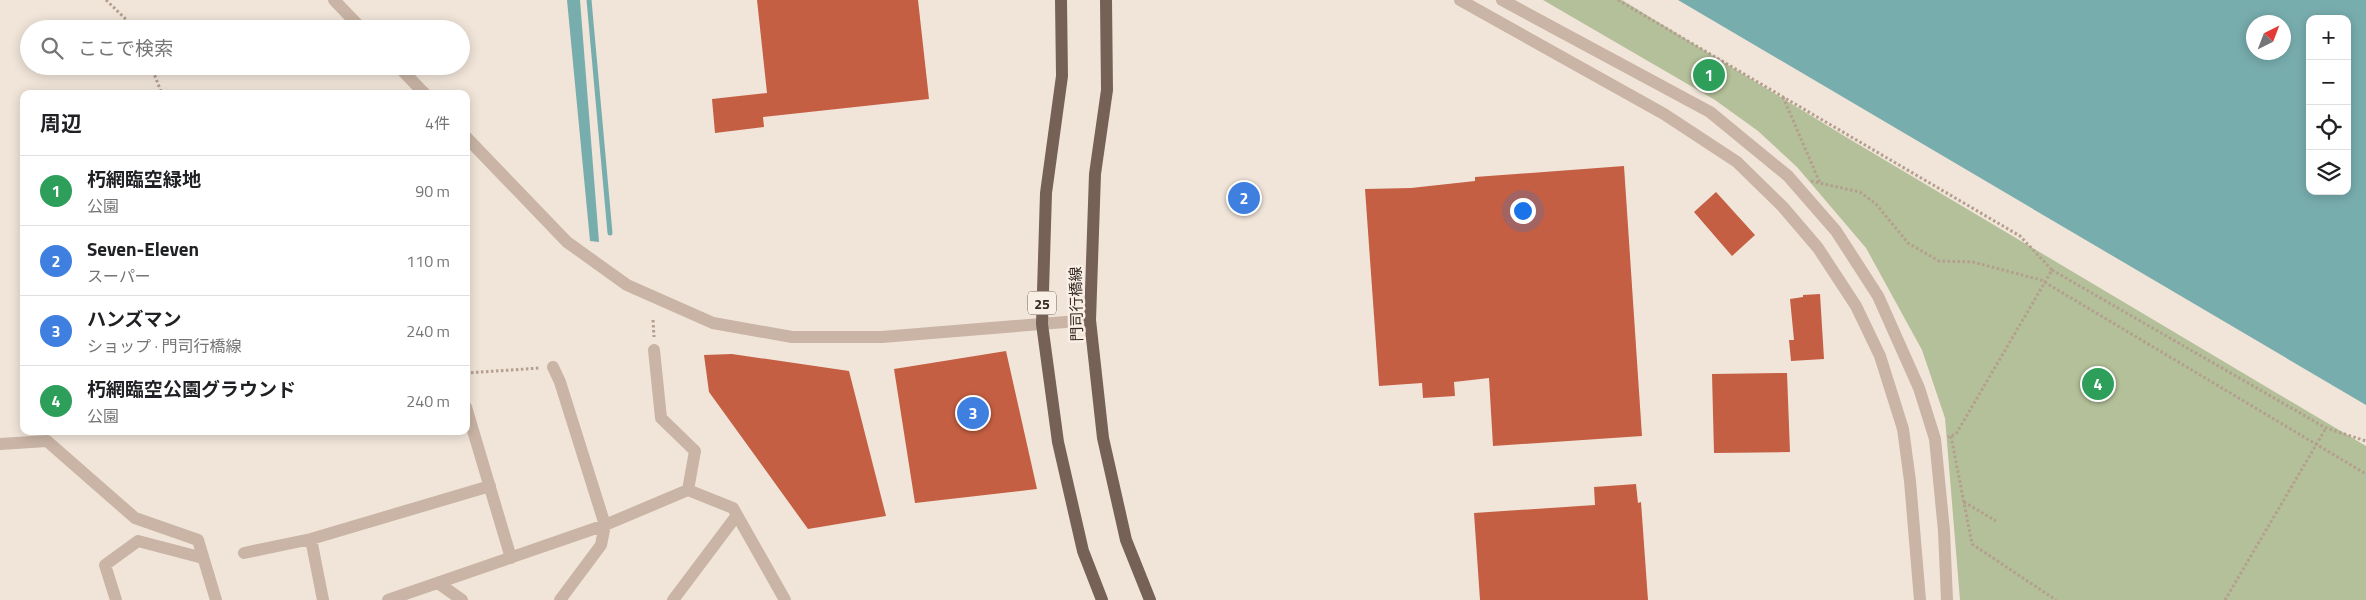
<!DOCTYPE html>
<html lang="ja">
<meta charset="utf-8">
<style>
:root{--surface:#fff;--page:#f6f6f6;--text:#202124;--muted:#757577;--line:#e0e0e0;--accent:#d93025}
body{margin:0;font-family:"Titillium Web","Noto Sans JP",sans-serif;background:var(--page);color:var(--text)}
.controls{position:absolute;right:15px;top:15px;display:grid;overflow:hidden;border-radius:10px;box-shadow:0 2px 12px #0003}
.controls button{width:45px;height:45px;display:grid;place-items:center;padding:0;border:0;border-bottom:1px solid var(--line);background:var(--surface);color:var(--text);font:25px sans-serif}
.compass{position:absolute;left:2246px;top:15px;width:45px;height:45px;border-radius:50%;background:var(--surface);box-shadow:0 2px 12px #0003;rotate:42deg}
.you{position:absolute;left:1522px;top:210px;width:18px;height:18px;margin:-12px;border:4px solid #fff;border-radius:50%;background:#1a73e8;box-shadow:0 0 0 8px #1a73e833}
.badge{display:grid;place-items:center;width:32px;height:32px;border-radius:50%;background:var(--accent);color:#fff;font-size:16px;font-weight:700}
.pin{position:absolute;translate:-50% -50%;border:2px solid #fff;box-shadow:0 1px 5px #0006}
.list{margin:0;padding:0;list-style:none}
h2{display:flex;justify-content:space-between;align-items:center;height:65px;margin:0;padding:0 20px;font-size:21px}
h2 small{font-size:16px;font-weight:400;color:var(--muted)}
.list li{display:grid;grid-template-columns:32px 1fr auto;gap:15px;align-items:center;box-sizing:border-box;height:70px;padding:0 20px;border-top:1px solid var(--line)}
.list b{display:block;font-size:19px;white-space:nowrap}
.list p{margin:0;font-size:16px;white-space:nowrap;color:var(--muted)}
.list em{font-size:16px;font-style:normal;color:var(--muted)}
.icon{flex:none;width:28px;height:28px;fill:none;stroke:currentColor;stroke-width:2;stroke-linecap:round;stroke-linejoin:round}
.map{position:relative;flex:none;width:2366px;height:600px;overflow:hidden}
.search{position:absolute;background:var(--surface);box-shadow:0 2px 12px #0003;left:20px;top:20px;width:450px;height:55px;display:flex;align-items:center;gap:12px;box-sizing:border-box;padding:0 18px;border-radius:28px;color:var(--muted);font-size:19px}
.panel{position:absolute;background:var(--surface);box-shadow:0 2px 12px #0003;left:20px;top:90px;width:450px;height:345px;border-radius:10px}
.map>svg:first-child{display:block}
</style>
<div class="map">
<svg width="2366" height="600" viewBox="0 0 2366 600">
<rect width="100%" height="100%" fill="#f1e5d9"/>
<path fill="#b4c099" d="M1543,0h79l224,137 520,309v154h-406l-15,-182 -23,-68 -56,-102 -69,-81 -39,-36 -43,-31z"/>
<path fill="#78adae" fill-rule="evenodd" d="M567,0h13l19,242 -9,-1z
M1678,0h688v405zM2310,19h37v172h-37zM2254,22h30v30h-30z"/>
<g fill="none" stroke-linecap="round" stroke-linejoin="round">
<path stroke="#78adae" stroke-width="5" d="M589,0l21,233"/>
</g>
<path fill="#c55f43" d="M757,0h161l11,99 -166,18 1,10 -49,6 -3,-34 55,-6z
M1624,166l18,270 -149,10 -4,-68 -35,4 1,14 -32,2 -1,-15 -43,3 -14,-197 46,-1 64,-7v-4z
M1716,192l39,43 -23,21 -38,-44z
M1820,294l4,65 -33,2 -2,-21h5l-4,-41 13,-2v-2z
M1006,351l31,138 -122,14 -21,-134z
M732,354l117,17 37,145 -78,13 -99,-137 -5,-37z
M1787,373l3,79 -76,1 -2,-79z
M1636,484l2,19 3,-1 7,98h-168l-6,-87 121,-8 -1,-18z"/>
<g fill="none" stroke-linecap="round" stroke-linejoin="round">
<path stroke="#b49e8f" stroke-width="3" stroke-dasharray="2.5 2.5" stroke-linecap="butt" d="M106,0l30,29
M1618,0l402,236 32,34 -96,164 -8,3
M151,66l11,28
M1783,97l37,86
M1811,181l49,11 16,12 32,39 31,18 34,1 68,18 325,194
M2052,270l274,158 40,13
M653,320l1,17
M466,373l74,-5
M1951,436l21,108 84,56
M1964,502l32,19
M2225,600l101,-172"/>
<path stroke="#c9b4a5" stroke-width="12" d="M654,350l7,68 34,33 -7,39
M553,367l7,15 45,143 -4,20 -41,55
M466,407l45,151
M0,444l47,-3 88,77 63,22 18,60
M244,553l67,-14
M438,583l24,17
M116,600l-11,-35 33,-24 65,17
M323,600l-12,-61 179,-53
M388,600l217,-75 83,-35 45,18 52,92
M673,600l64,-85"/>
<path stroke="#c9b4a5" stroke-width="12" d="M334,0l28,29
M1460,0l204,114 73,48 46,45 35,41 38,58 24,50 23,73 7,52 10,119
M1502,0l208,112 78,64 48,55 42,65 41,92 16,51 9,92 3,69
M398,66l27,28
M466,137l101,105 60,43 86,38 79,14h90l208,-17"/>
<path stroke="#766157" stroke-width="12" d="M1061,0l1,76 -16,117 -4,131 16,118 25,109 19,49
M1106,0l1,90 -12,84 -5,146 13,118 23,102 24,60"/>
</g>
<g text-anchor="middle" dominant-baseline="central" stroke-width="5" stroke-linejoin="round" paint-order="stroke">
<rect fill="#f9efe5" stroke="#6f655f" stroke-width="1" x="1028" y="291.5" width="28" height="23" rx="4"/>
<g font-size="14" font-weight="bold" fill="#342a26">
<text x="1042" y="303">25</text>
</g>
<g font-size="15" fill="#342a26" stroke="#f9efe5">
<text transform="translate(1076 304) rotate(-91)">門司行橋線</text>
</g>
</g>
</svg>
<div class="controls">
<button>+</button>
<button>−</button>
<button><svg class="icon" aria-label="locate" viewBox="0 0 24 24"><circle cx="12" cy="12" r="6"/><path d="M12 2v4M12 18v4M2 12h4M18 12h4"/></svg></button>
<button><svg class="icon" aria-label="layers" viewBox="0 0 24 24"><path d="M12 4l9 5-9 5-9-5zM3 14l9 5 9-5"/></svg></button>
</div>
<svg class="compass" viewBox="-18 -18 36 36"><path d="M0-13l5 13h-10z" fill="#e53935"/><path d="M0 13l5-13h-10z" fill="#757577"/></svg>
<div class="you"></div>
<div class="pin badge" style="left:1709px;top:75px;background:#2e9e5b">1</div>
<div class="pin badge" style="left:1244px;top:198px;background:#3f7fe0">2</div>
<div class="pin badge" style="left:973px;top:413px;background:#3f7fe0">3</div>
<div class="pin badge" style="left:2098px;top:384px;background:#2e9e5b">4</div>
<div class="search"><svg class="icon" aria-label="search" viewBox="0 0 24 24"><circle cx="10" cy="10" r="6"/><path d="M15 15l6 6"/></svg>ここで検索</div>
<section class="panel">
<h2>周辺<small>4件</small></h2>
<ul class="list">
<li><span class="badge" style="background:#2e9e5b">1</span><div><b>朽網臨空緑地</b><p>公園</p></div><em>90 m</em></li>
<li><span class="badge" style="background:#3f7fe0">2</span><div><b>Seven-Eleven</b><p>スーパー</p></div><em>110 m</em></li>
<li><span class="badge" style="background:#3f7fe0">3</span><div><b>ハンズマン</b><p>ショップ · 門司行橋線</p></div><em>240 m</em></li>
<li><span class="badge" style="background:#2e9e5b">4</span><div><b>朽網臨空公園グラウンド</b><p>公園</p></div><em>240 m</em></li>
</ul>
</section>
</div>
